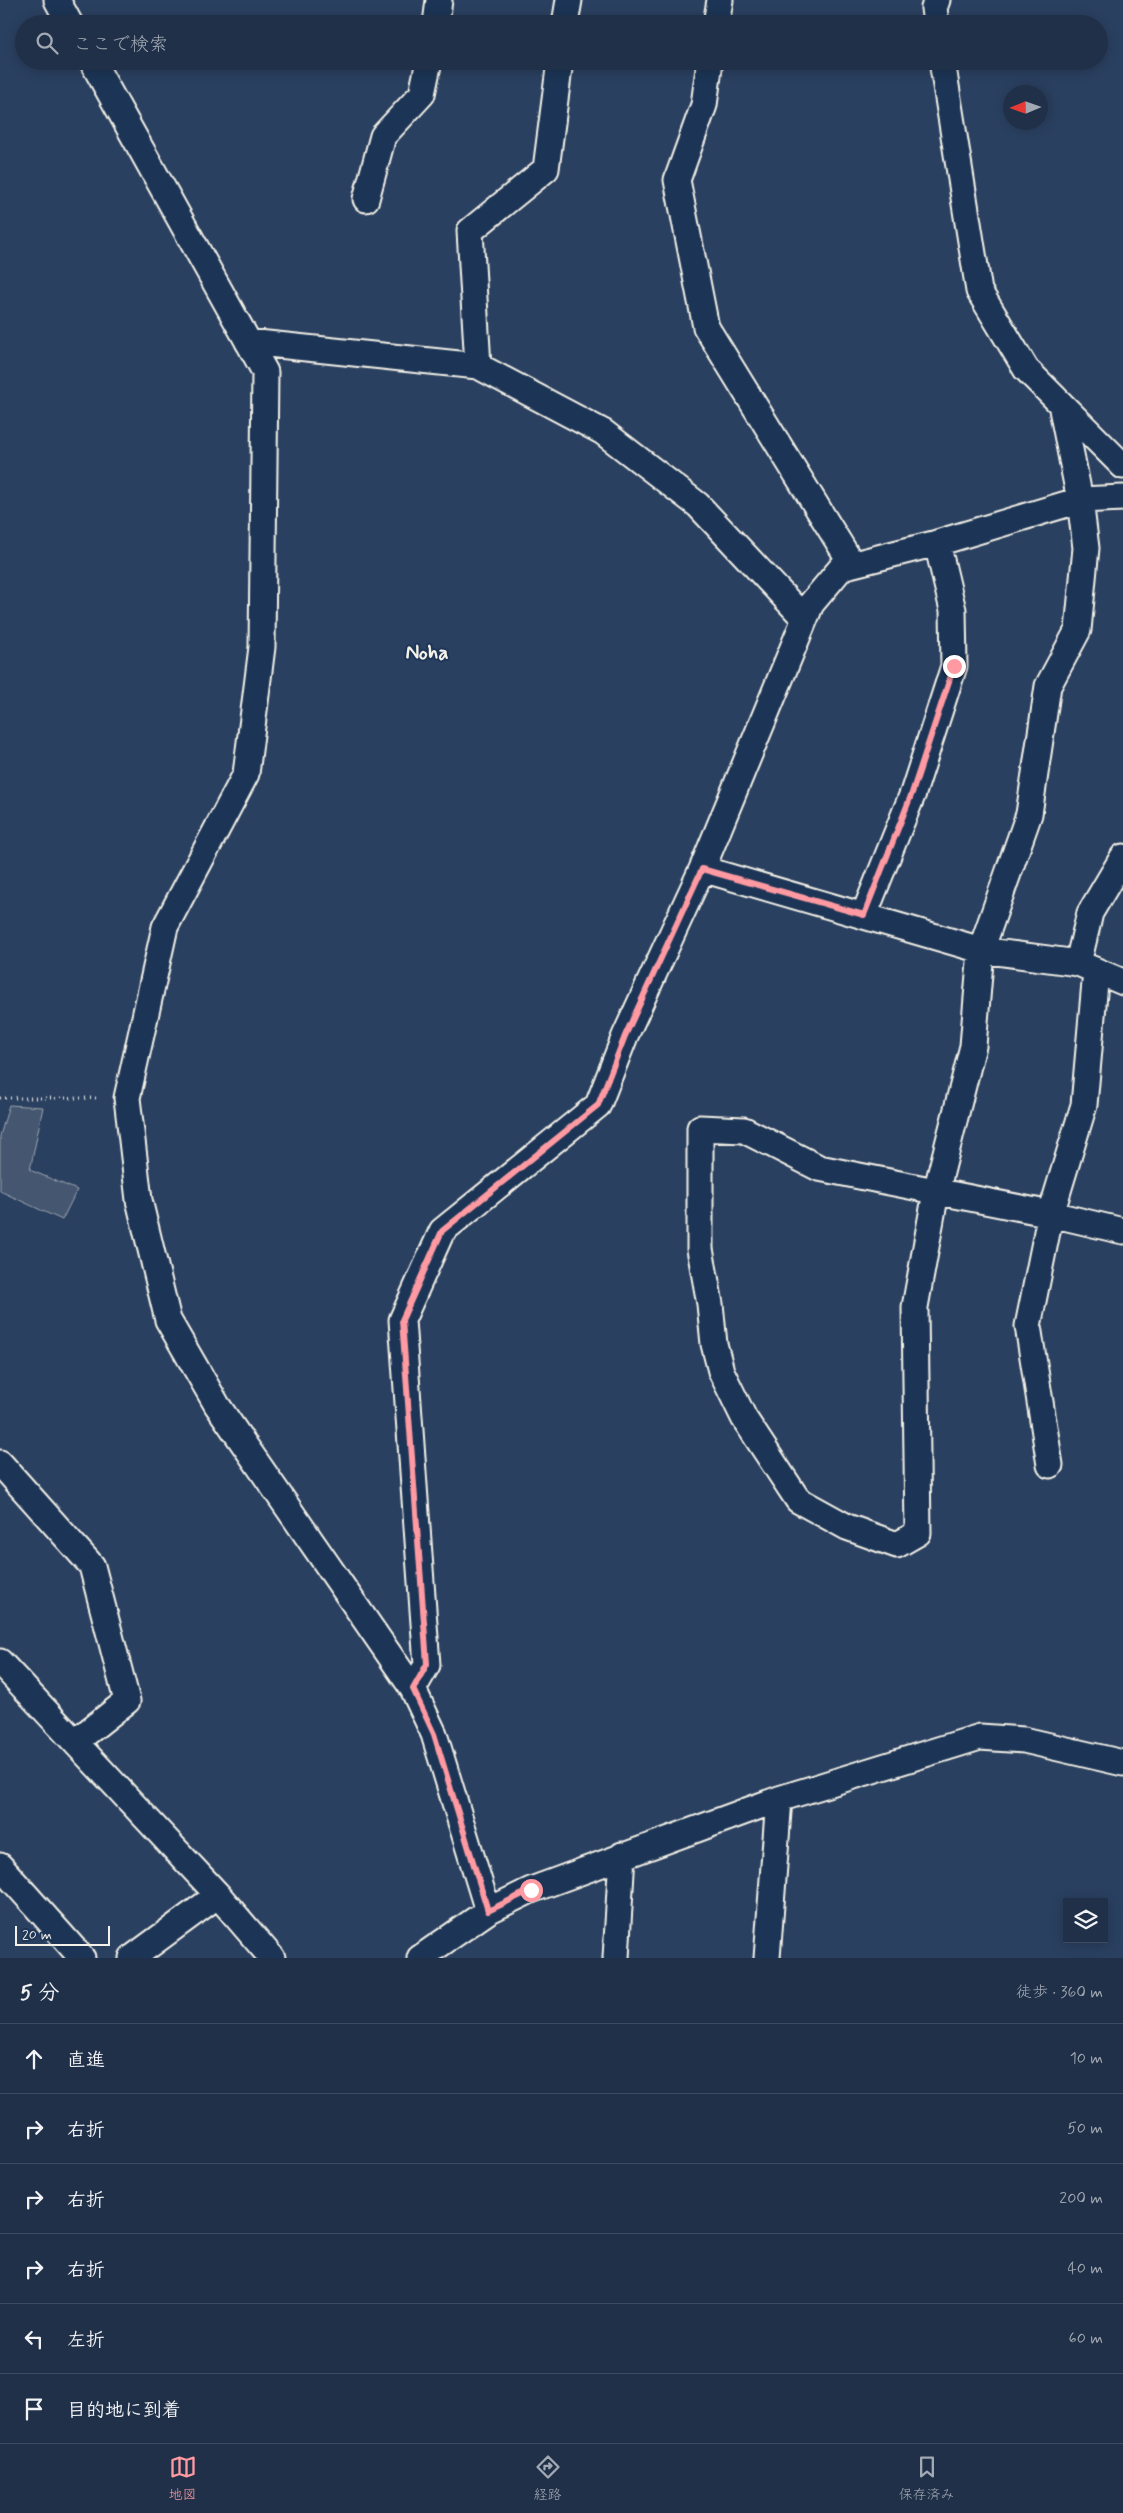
<!DOCTYPE html>
<html lang="ja">
<meta charset="utf-8">
<style>
:root{--surface:#203048;--page:#28384f;--text:#f1f3f6;--muted:#a2a9b4;--line:#3d4b60;--accent:#ff9aa2}
body{margin:0;font-family:Mynerve,"Klee One",sans-serif;background:var(--page);color:var(--text)}
.controls{position:absolute;right:15px;bottom:15px;display:grid;overflow:hidden;border-radius:0px;box-shadow:0 2px 12px #0003}
.controls button{width:45px;height:45px;display:grid;place-items:center;padding:0;border:0;border-bottom:1px solid var(--line);background:var(--surface);color:var(--text);font:25px sans-serif}
.compass{position:absolute;left:1003px;top:85px;width:45px;height:45px;border-radius:50%;background:var(--surface);box-shadow:0 2px 12px #0003;rotate:268deg}
.scale{position:absolute;left:15px;bottom:12px;width:95px;box-sizing:border-box;padding-left:5px;border:2px solid #f4f1e8;border-top:0;font-size:14px;line-height:18px;white-space:nowrap;color:#f4f1e8;-webkit-text-stroke:4px #1d3557;paint-order:stroke}
.stop{position:absolute;width:15px;height:15px;margin:-11px;border:4px solid #ff9aa2;border-radius:50%;background:#fff}
.stop.end{background:#ff9aa2;border-color:#fff;box-shadow:0 1px 5px #0008}
.list{margin:0;padding:0;list-style:none}
h2{display:flex;justify-content:space-between;align-items:center;height:65px;margin:0;padding:0 20px;font-size:21px}
h2 small{font-size:16px;font-weight:400;color:var(--muted)}
.list li{display:grid;grid-template-columns:32px 1fr auto;gap:15px;align-items:center;box-sizing:border-box;height:70px;padding:0 20px;border-top:1px solid var(--line)}
.list b{display:block;font-size:19px;white-space:nowrap}
.list em{font-size:16px;font-style:normal;color:var(--muted)}
.icon{flex:none;width:28px;height:28px;fill:none;stroke:currentColor;stroke-width:2;stroke-linecap:round;stroke-linejoin:round}
.map{position:relative;flex:none;width:1123px;height:1958px;overflow:hidden}
.search{position:absolute;background:var(--surface);box-shadow:0 2px 12px #0003;left:15px;right:15px;top:15px;height:55px;display:flex;align-items:center;gap:12px;box-sizing:border-box;padding:0 18px;border-radius:28px;color:var(--muted);font-size:19px}
.sheet{height:485px;background:var(--surface)}
nav{display:flex;justify-content:space-around;align-items:center;box-sizing:border-box;height:70px;border-top:1px solid var(--line);background:var(--surface);font-size:14px;color:var(--muted)}
nav a{display:grid;justify-items:center;gap:2px}
nav .on{color:var(--accent)}
.map>svg:first-child{display:block}
</style>
<div class="map">
<svg width="1123" height="1958" viewBox="0 0 1123 1958">
<rect width="100%" height="100%" fill="#2a4060"/>
<filter id="ink" filterUnits="userSpaceOnUse"><feTurbulence type="fractalNoise" baseFrequency=".02" numOctaves="2"/><feDisplacementMap in="SourceGraphic" scale="10" xChannelSelector="R" yChannelSelector="G"/><feConvolveMatrix kernelMatrix="1 2 1 2 8 2 1 2 1" color-interpolation-filters="sRGB"/></filter>
<g filter="url(#ink)">
<path fill="#445771" stroke="#9ca4ac" d="M9,1105l34,2 -13,63 47,20 -15,30 -62,-29v-55z"/>
<g fill="none" stroke-linecap="round" stroke-linejoin="round">
<g stroke="#f4f1e8" stroke-width="29">
<path id="minor" d="M57,0l13,24
M436,24l3,-24
M565,24l4,-24
M716,24l4,-24
M936,24l-2,-16 3,-8
M92,61l173,311 -3,275 -16,127 -81,153 -38,171 12,102 29,120 49,85 196,284 21,45 54,177
M710,61l-6,44 -27,75 29,147 146,237
M942,61l37,230 47,78 97,97
M366,199l17,-63 39,-42 7,-33
M248,342l230,24 125,66 95,73 106,113
M478,366l-8,-135 76,-62 14,-108
M1061,404l19,96 6,48 -8,82 -30,56 -19,128 -48,136 -8,96 -37,146 -21,115 3,226 -21,12 -50,-18 -49,-27 -54,-82 -23,-47 -7,-27 -4,-40 -10,-55v-121l44,2 75,38 232,46 72,17
M1123,857l-33,56 -12,50 45,19
M702,869l279,81 97,13
M864,915l49,-122 41,-127 -1,-56 -16,-67
M0,1463l92,103 35,135 -52,41
M1050,1465l-22,-139 22,-109 34,-112 12,-134
M0,1662l218,233 54,63
M413,1689l14,-24 -25,-345 40,-89 156,-126 27,-69 77,-167 109,-265 31,-37 95,-24 143,-43 43,-2
M0,1866l82,92
M132,1958l86,-63
M420,1958l68,-47 43,-21 248,-91 201,-62 44,3 99,23
M616,1958l6,-103
M767,1958l12,-159"/>
</g>
<path stroke="#f4f1e8" stroke-width="3" stroke-dasharray="1 4" stroke-linecap="butt" d="M0,1098h99"/>
<use href="#minor" stroke="#1d3557" stroke-width="25"/>
</g>
</g>
<g fill="none" stroke-linecap="round" stroke-linejoin="round" filter="url(#ink)">
<path stroke="#ff9aa2" stroke-width="6" d="M531,1890l-43,21 -54,-177 -21,-45 14,-25 -25,-344 40,-89 156,-126 27,-69 77,-167 162,46 48,-122 42,-127"/>
</g>
<g text-anchor="middle" dominant-baseline="central" stroke-width="4" stroke-linejoin="round" paint-order="stroke">
<g font-size="21" font-weight="bold" fill="#f4f1e8" stroke="#1d3557">
<text x="427" y="653">Noha</text>
</g>
</g>
</svg>
<div class="controls">
<button><svg class="icon" aria-label="layers" viewBox="0 0 24 24"><path d="M12 4l9 5-9 5-9-5zM3 14l9 5 9-5"/></svg></button>
</div>
<svg class="compass" viewBox="-18 -18 36 36"><path d="M0-13l5 13h-10z" fill="#e53935"/><path d="M0 13l5-13h-10z" fill="#a2a9b4"/></svg>
<div class="scale">20 m</div>
<div class="stop" style="left:531px;top:1890px"></div>
<div class="stop end" style="left:954px;top:666px"></div>
<div class="search"><svg class="icon" aria-label="search" viewBox="0 0 24 24"><circle cx="10" cy="10" r="6"/><path d="M15 15l6 6"/></svg>ここで検索</div>
</div>
<section class="sheet">
<h2>5 分<small>徒歩 · 360 m</small></h2>
<ul class="list">
<li><svg class="icon" aria-label="ahead" viewBox="0 0 24 24"><path d="M12 20V5M6 11l6-6 6 6"/></svg><div><b>直進</b></div><em>10 m</em></li>
<li><svg class="icon" aria-label="right" viewBox="0 0 24 24"><path d="M7 20v-9h11M14 6l5 5-5 5"/></svg><div><b>右折</b></div><em>50 m</em></li>
<li><svg class="icon" aria-label="right" viewBox="0 0 24 24"><path d="M7 20v-9h11M14 6l5 5-5 5"/></svg><div><b>右折</b></div><em>200 m</em></li>
<li><svg class="icon" aria-label="right" viewBox="0 0 24 24"><path d="M7 20v-9h11M14 6l5 5-5 5"/></svg><div><b>右折</b></div><em>40 m</em></li>
<li><svg class="icon" aria-label="left" viewBox="0 0 24 24"><path d="M17 20v-9H6M10 6l-5 5 5 5"/></svg><div><b>左折</b></div><em>60 m</em></li>
<li><svg class="icon" aria-label="arrive" viewBox="0 0 24 24"><path d="M6 21V4h12l-3 4 3 4H6"/></svg><div><b>目的地に到着</b></div></li>
</ul>
</section>
<nav>
<a class="on"><svg class="icon" aria-label="map" viewBox="0 0 24 24"><path d="M3 6l6-2 6 2 6-2v14l-6 2-6-2-6 2zM9 4v14M15 6v14"/></svg>地図</a>
<a><svg class="icon" aria-label="directions" viewBox="0 0 24 24"><path d="M12 3l9 9-9 9-9-9zM9 14v-3h6M13 9l2 2-2 2"/></svg>経路</a>
<a><svg class="icon" aria-label="saved" viewBox="0 0 24 24"><path d="M7 4h10v16l-5-4-5 4z"/></svg>保存済み</a>
</nav>
